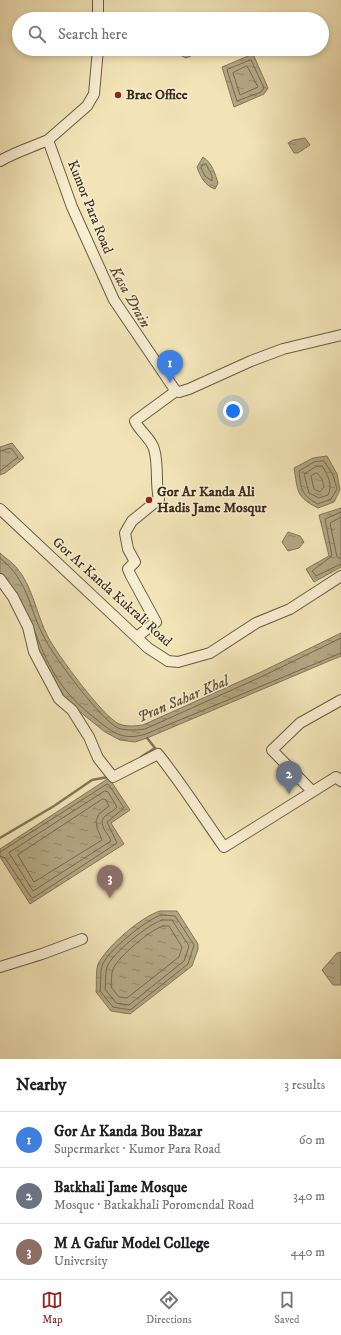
<!DOCTYPE html>
<meta charset="utf-8">
<style>
:root{--surface:#fff;--page:#f6f6f6;--text:#202124;--muted:#757577;--line:#e0e0e0;--accent:#8f2418}
body{margin:0;font-family:"IM FELL DW Pica",serif;background:var(--page);color:var(--text)}
.you{position:absolute;left:233px;top:411px;width:14px;height:14px;margin:-10px;border:3px solid #fff;border-radius:50%;background:#1a73e8;box-shadow:0 0 0 6px #1a73e833}
.badge{display:grid;place-items:center;width:26px;height:26px;border-radius:50%;background:var(--accent);color:#fff;font-size:13px;font-weight:700}
.pin{position:absolute;translate:-50% -33px;filter:drop-shadow(0 1px 2px #0008)}
.pin::after{content:'';position:absolute;top:21px;width:14px;height:12px;background:inherit;clip-path:polygon(0 0,100% 0,50% 100%)}
.list{margin:0;padding:0;list-style:none}
h2{display:flex;justify-content:space-between;align-items:center;height:52px;margin:0;padding:0 16px;font-size:17px}
h2 small{font-size:13px;font-weight:400;color:var(--muted)}
.list li{display:grid;grid-template-columns:26px 1fr auto;gap:12px;align-items:center;box-sizing:border-box;height:56px;padding:0 16px;border-top:1px solid var(--line)}
.list b{display:block;font-size:15px;white-space:nowrap}
.list p{margin:0;font-size:13px;white-space:nowrap;color:var(--muted)}
.list em{font-size:13px;font-style:normal;color:var(--muted)}
.icon{flex:none;width:22px;height:22px;fill:none;stroke:currentColor;stroke-width:2;stroke-linecap:round;stroke-linejoin:round}
.map{position:relative;flex:none;width:341px;height:1059px;overflow:hidden}
.search{position:absolute;background:var(--surface);box-shadow:0 2px 6px #0003;left:12px;right:12px;top:12px;height:44px;display:flex;align-items:center;gap:10px;box-sizing:border-box;padding:0 14px;border-radius:22px;color:var(--muted);font-size:15px}
.sheet{height:220px;background:var(--surface)}
nav{display:flex;justify-content:space-around;align-items:center;box-sizing:border-box;height:56px;border-top:1px solid var(--line);background:var(--surface);font-size:11px;color:var(--muted)}
nav a{display:grid;justify-items:center;gap:2px}
nav .on{color:var(--accent)}
.map>svg:first-child{display:block}
</style>
<div class="map">
<svg width="341" height="1059" viewBox="0 0 341 1059">
<defs>
<pattern id="water-ripples" width="26" height="14" patternUnits="userSpaceOnUse"><rect width="26" height="14" fill="#b3a683"/><path d="M2 4q2-2 4 0t4 0M15 11q2-2 4 0t4 0" fill="none" stroke="#93886b"/></pattern>
</defs>
<rect width="100%" height="100%" fill="#f2e4b7"/>
<filter id="stains"><feTurbulence type="fractalNoise" baseFrequency=".005" numOctaves="4"/><feColorMatrix values="0 0 0 0 .2 0 0 0 0 .09 0 0 0 0 .02 0 0 0 .5 -.17"/></filter>
<radialGradient id="worn" r=".72"><stop offset=".6" stop-color="#630" stop-opacity="0"/><stop offset="1" stop-color="#630" stop-opacity=".3"/></radialGradient>
<path fill="url(#water-ripples)" stroke="#82765a" d="M179,49h16l-4,7 -5,2 -6,-3z
M253,54l15,34 -4,6 -30,13 -12,-40z
M305,138l5,7 -12,8h-4l-6,-10 5,-3z
M203,157c9,6 12,16 15,26l-3,6c-10,-3 -15,-13 -18,-22z
M12,443l12,15 -19,15 -5,2v-28z
M327,456l10,18 3,16 -6,12 -16,6c-22,-11 -20,-16 -24,-40l19,-10z
M341,508v59l-27,15 -8,-13 23,-13 -10,-41z
M288,532l12,4 4,6 -5,6 -11,3 -6,-9z
M0,553c5,5 12,9 16,14 17,19 20,47 32,70 9,17 55,80 71,87 8,3 16,2 24,1l118,-53 80,-39v23l-194,82 -12,4 -15,-2 -15,-8 -31,-25 -10,-11 -23,-36 -41,-82z
M109,778l21,32 -19,13 13,21 -94,60 -30,-47v-8z
M160,911h17l21,33v5l-6,17 -62,48 -19,-3 -15,-19c1,-8 -1,-23 3,-30 11,-18 42,-45 61,-51z
M341,952v33h-8l-11,-15 15,-17z"/>
<g fill="none" stroke-linecap="round" stroke-linejoin="round">
<path stroke="#766a50" stroke-width="1" d="M251,60l13,28 -3,4 -24,9 -10,-31z
M247,66l11,21 -18,8 -7,-22z
M203,164h3l6,12v5l-7,-5 -4,-8z
M0,451l11,-3 7,9 -18,14
M324,461l9,14 4,14 -6,10 -13,5c-17,-9 -17,-15 -19,-33l15,-9z
M322,466c6,9 11,19 6,29l-9,3 -10,-5 -5,-19 11,-7z
M317,473l5,6 2,8 -4,5 -6,-3 -3,-13z
M341,512l-16,7 7,37 -20,15 4,5 25,-12
M341,517l-11,6 7,34 4,2
M0,558c30,24 28,50 45,81 10,19 56,81 73,89 8,3 18,2 27,1l118,-53 78,-38
M35,632c15,39 28,62 61,87 17,14 27,22 50,15l195,-81
M105,791l3,1 9,15c-3,4 -9,6 -13,10 -6,9 5,17 7,24l-78,50 -24,-38z
M103,799l3,1 3,6 -10,8 -3,7 1,7 5,12 -68,42 -16,-27z
M0,852l107,-68 2,1 15,23 -17,14 10,21 -84,55 -2,-1 -26,-39 -5,-2
M161,915l14,1 19,29 -6,19 -58,46 -17,-3 -13,-16c1,-8 0,-18 2,-25 4,-14 45,-47 59,-51z
M162,920h10l17,26 -5,15 -55,44 -13,-2 -11,-14c1,-6 0,-16 2,-22 5,-14 42,-43 55,-47z
M163,926h6l13,21 -3,10 -52,41 -8,-1 -8,-10c1,-5 0,-14 2,-18 6,-13 37,-39 50,-43z"/>
<path stroke="#82765a" stroke-width="2.5" d="M141,757l14,-9 -8,-10
M0,838l54,-32 38,-26 16,-3"/>
<g stroke="#675b44" stroke-width="12">
<path id="minor" d="M98,19v-19
M98,49l-4,45 -7,12 -39,34 24,67 42,93 61,90 4,2 10,-3 62,-28 32,-12 58,-14
M0,161c15,-9 32,-14 48,-21
M0,509l148,139 20,13 10,1 32,-9 46,-30 34,-14 51,-33
M0,579l13,18 15,30 6,25 25,47 13,11 17,27 9,21 15,19 45,-23c24,30 44,62 66,93l112,-70 5,4
M138,636l18,-14 -26,-48 -2,-5 7,-7 -7,-13 -3,-16 7,-12 27,-22c-4,-16 0,-34 -5,-50 -3,-11 -15,-18 -19,-28l41,-30
M312,791l-40,-41 28,-27 41,-23
M0,967l42,-13 40,-15"/>
</g>
<use href="#minor" stroke="#f7edd0" stroke-width="10"/>
</g>
<g fill="#8f2418" stroke="#f7edd0" stroke-width="1.5">
<circle cx="118" cy="95" r="4"/>
<circle cx="149" cy="500" r="4"/>
</g>
<g text-anchor="middle" dominant-baseline="central" stroke-width="3" stroke-linejoin="round" paint-order="stroke">
<g font-size="14" font-weight="bold" fill="#392d1d" stroke="#f7edd0" text-anchor="start">
<text x="126" y="95">Brac Office</text>
<text x="157" y="492">Gor Ar Kanda Ali<tspan x="157" dy="16">Hadis Jame Mosqur</tspan></text>
</g>
<g font-size="14" fill="#392d1d" stroke="#f7edd0">
<text transform="translate(90 207) rotate(68)">Kumor Para Road</text>
<text transform="translate(112 592) rotate(42)">Gor Ar Kanda Kukrali Road</text>
</g>
<g font-size="15" font-style="italic" fill="#5e513c" stroke="#f7edd0">
<text transform="translate(130 297) rotate(61)">Kasa Drain</text>
<text transform="translate(183 699) rotate(-23)">Pran Sahar Khal</text>
</g>
</g>
<rect width="100%" height="100%" filter="url(#stains)"/>
<rect width="100%" height="100%" fill="url(#worn)"/>
</svg>
<div class="you"></div>
<div class="pin badge" style="left:170px;top:383px;background:#3f7fe0">1</div>
<div class="pin badge" style="left:289px;top:794px;background:#6b7280">2</div>
<div class="pin badge" style="left:110px;top:898px;background:#8d6e63">3</div>
<div class="search"><svg class="icon" aria-label="search" viewBox="0 0 24 24"><circle cx="10" cy="10" r="6"/><path d="M15 15l6 6"/></svg>Search here</div>
</div>
<section class="sheet">
<h2>Nearby<small>3 results</small></h2>
<ul class="list">
<li><span class="badge" style="background:#3f7fe0">1</span><div><b>Gor Ar Kanda Bou Bazar</b><p>Supermarket · Kumor Para Road</p></div><em>60 m</em></li>
<li><span class="badge" style="background:#6b7280">2</span><div><b>Batkhali Jame Mosque</b><p>Mosque · Batkakhali Poromendal Road</p></div><em>340 m</em></li>
<li><span class="badge" style="background:#8d6e63">3</span><div><b>M A Gafur Model College</b><p>University</p></div><em>440 m</em></li>
</ul>
</section>
<nav>
<a class="on"><svg class="icon" aria-label="map" viewBox="0 0 24 24"><path d="M3 6l6-2 6 2 6-2v14l-6 2-6-2-6 2zM9 4v14M15 6v14"/></svg>Map</a>
<a><svg class="icon" aria-label="directions" viewBox="0 0 24 24"><path d="M12 3l9 9-9 9-9-9zM9 14v-3h6M13 9l2 2-2 2"/></svg>Directions</a>
<a><svg class="icon" aria-label="saved" viewBox="0 0 24 24"><path d="M7 4h10v16l-5-4-5 4z"/></svg>Saved</a>
</nav>
